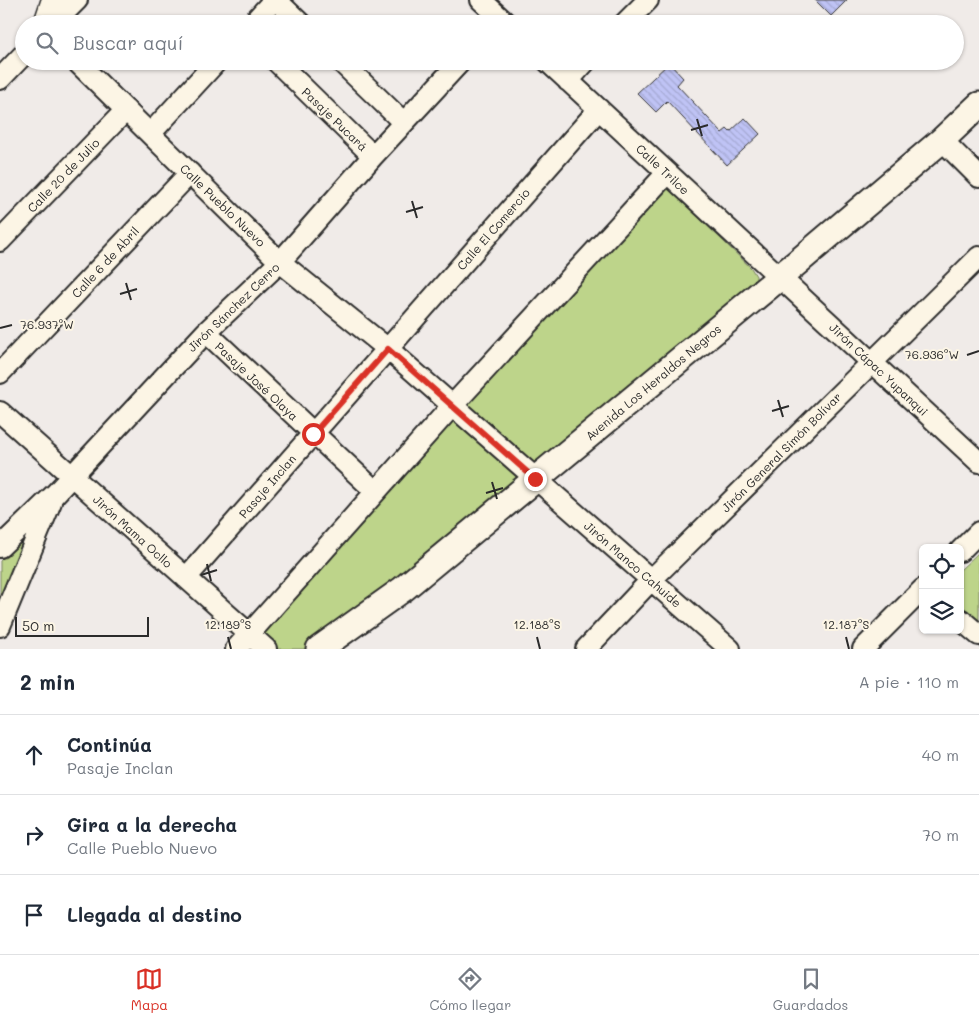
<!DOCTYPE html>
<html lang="es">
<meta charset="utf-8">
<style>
:root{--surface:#fff;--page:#f6f6f7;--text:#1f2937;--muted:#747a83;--line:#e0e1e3;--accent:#d93025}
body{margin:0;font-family:Mali,sans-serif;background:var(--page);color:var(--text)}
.controls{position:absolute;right:15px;bottom:15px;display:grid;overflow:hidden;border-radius:8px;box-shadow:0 1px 4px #0004}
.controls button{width:45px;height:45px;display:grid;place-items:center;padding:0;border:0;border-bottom:1px solid var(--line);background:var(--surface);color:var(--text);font:25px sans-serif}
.scale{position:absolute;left:15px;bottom:12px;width:134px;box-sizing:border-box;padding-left:5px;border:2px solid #2b2b2b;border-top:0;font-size:14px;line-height:18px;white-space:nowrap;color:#2b2b2b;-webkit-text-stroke:4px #fcf5e5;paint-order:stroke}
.stop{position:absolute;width:15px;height:15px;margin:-11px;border:4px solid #d93025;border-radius:50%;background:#fff}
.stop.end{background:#d93025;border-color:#fff;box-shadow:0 1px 5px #0008}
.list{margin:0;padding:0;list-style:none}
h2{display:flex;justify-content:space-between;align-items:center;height:65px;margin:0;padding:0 20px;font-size:21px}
h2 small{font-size:16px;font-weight:400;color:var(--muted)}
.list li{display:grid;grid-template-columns:32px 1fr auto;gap:15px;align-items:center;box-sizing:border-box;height:80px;padding:0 20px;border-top:1px solid var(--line)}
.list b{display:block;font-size:19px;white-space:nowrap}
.list p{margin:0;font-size:16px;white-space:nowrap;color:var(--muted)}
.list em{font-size:16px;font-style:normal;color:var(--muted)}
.icon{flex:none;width:28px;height:28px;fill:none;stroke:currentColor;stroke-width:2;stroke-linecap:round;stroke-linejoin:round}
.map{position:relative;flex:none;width:979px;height:649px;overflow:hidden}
.search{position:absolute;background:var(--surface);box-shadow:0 1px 4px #0004;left:15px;right:15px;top:15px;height:55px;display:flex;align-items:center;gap:12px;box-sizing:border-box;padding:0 18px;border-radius:28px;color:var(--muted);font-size:19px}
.sheet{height:305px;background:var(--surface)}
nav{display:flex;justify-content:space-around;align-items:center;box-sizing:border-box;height:70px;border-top:1px solid var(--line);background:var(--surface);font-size:14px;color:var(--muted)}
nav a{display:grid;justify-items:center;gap:2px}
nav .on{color:var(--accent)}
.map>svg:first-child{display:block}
</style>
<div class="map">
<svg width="979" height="649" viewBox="0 0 979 649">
<defs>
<pattern id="building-back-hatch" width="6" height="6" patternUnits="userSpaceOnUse" patternTransform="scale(1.25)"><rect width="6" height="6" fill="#bfc3f5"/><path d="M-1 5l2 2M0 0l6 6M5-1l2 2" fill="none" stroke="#a4a8d2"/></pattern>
</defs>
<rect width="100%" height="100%" fill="#f0ebe8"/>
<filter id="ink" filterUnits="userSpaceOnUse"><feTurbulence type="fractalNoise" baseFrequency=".02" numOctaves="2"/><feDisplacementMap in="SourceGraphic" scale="10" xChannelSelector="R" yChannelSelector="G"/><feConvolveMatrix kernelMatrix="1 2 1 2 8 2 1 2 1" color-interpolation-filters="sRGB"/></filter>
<g filter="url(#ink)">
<path fill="#bdd48a" stroke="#74805a" d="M662,182l89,86 5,8v9l-222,188 -77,-67z
M450,413l76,67 -216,169h-32l-21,-18z
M33,526l-33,75v-40z
M979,552v69l-19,-16v-35z"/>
<path fill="url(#building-back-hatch)" stroke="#2b2b2b" d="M815,0h32l-16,16z
M669,63l14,15 -6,7 45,48 5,-4 3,3 15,-14 15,16 -33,31 -60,-64 -11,11 -19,-19z"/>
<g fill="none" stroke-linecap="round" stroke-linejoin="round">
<g stroke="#2b2b2b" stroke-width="24">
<path id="minor" d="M276,0l25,24
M481,0l26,24
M53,24l24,-24
M252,24l22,-24
M624,24l24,-24
M76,61l204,201 108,87 342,300
M276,61l97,95
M340,61l63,61
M547,61l432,401
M0,79l24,-25
M568,81l18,-20
M150,134l67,-73
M942,140l37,37
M0,241l126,-131
M206,332l169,159
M0,373l190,-200
M0,412l266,237
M0,547l55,-53 151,-162 74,-70 93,-106 88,-95
M960,551l19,-19
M186,578l413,-469
M960,619l19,16
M0,626l51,-124
M236,649l216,-243 215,-233
M586,649l65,-69 328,-323
M863,649l60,-60"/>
</g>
<g stroke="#2b2b2b" stroke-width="29">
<path id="tertiary" d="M319,649l84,-60 377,-312 162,-137 37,-35"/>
</g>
<g stroke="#2b2b2b" stroke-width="31">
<path id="primary" d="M48,24l8,-24"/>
</g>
<use href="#minor" stroke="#fcf5e5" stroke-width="20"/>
<use href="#tertiary" stroke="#fcf5e5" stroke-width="25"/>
<use href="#primary" stroke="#fcf5e5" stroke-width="28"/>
</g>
</g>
<g fill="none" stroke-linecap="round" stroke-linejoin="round" filter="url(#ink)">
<path stroke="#d93025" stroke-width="6" d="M313,434l75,-85 147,130"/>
</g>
<path fill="none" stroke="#2b2b2b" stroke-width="2" d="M697,119l5,17M691,130l17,-5M412,201l5,17M406,212l17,-5M126,283l5,17M120,294l17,-5M0,328l12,-3M967,355l12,-4M778,400l5,17M772,411l17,-5M492,482l5,17M486,493l17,-5M207,564l4,17M201,575l16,-5M228,637l3,12M537,637l3,12M846,637l3,12"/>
<g text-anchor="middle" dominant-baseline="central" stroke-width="4" stroke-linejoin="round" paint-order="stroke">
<g font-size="12" fill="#2b2b2b" stroke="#fcf5e5">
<text transform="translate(335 119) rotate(44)">Pasaje Pucará</text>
<text transform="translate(663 169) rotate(43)">Calle Trilce</text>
<text transform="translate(63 175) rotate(-46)">Calle 20 de Julio</text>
<text transform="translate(223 205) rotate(44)">Calle Pueblo Nuevo</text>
<text transform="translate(493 229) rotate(-49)">Calle El Comercio</text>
<text transform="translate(105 262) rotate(-47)">Calle 6 de Abril</text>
<text transform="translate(233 307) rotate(-44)">Jirón Sánchez Cerro</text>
<text transform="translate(879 369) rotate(43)">Jirón Cápac Yupanqui</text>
<text transform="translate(257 381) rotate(43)">Pasaje José Olaya</text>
<text transform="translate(653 382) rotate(-40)">Avenida Los Heraldos Negros</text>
<text transform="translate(781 452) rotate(-45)">Jirón General Simón Bolívar</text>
<text transform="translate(267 486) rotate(-49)">Pasaje Inclan</text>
<text transform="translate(133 531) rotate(42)">Jirón Mama Ocllo</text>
<text transform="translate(633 564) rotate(41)">Jirón Manco Cahuide</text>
</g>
</g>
<g font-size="12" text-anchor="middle" fill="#2b2b2b" stroke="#fcf5e5" stroke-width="4" stroke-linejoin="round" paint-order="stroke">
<text x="47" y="329">76.937°W</text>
<text x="932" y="359">76.936°W</text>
<text x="228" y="629">12.189°S</text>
<text x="537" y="629">12.188°S</text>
<text x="846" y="629">12.187°S</text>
</g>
</svg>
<div class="controls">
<button><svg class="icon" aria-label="locate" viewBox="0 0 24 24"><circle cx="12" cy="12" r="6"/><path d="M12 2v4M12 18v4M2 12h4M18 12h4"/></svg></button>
<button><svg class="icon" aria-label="layers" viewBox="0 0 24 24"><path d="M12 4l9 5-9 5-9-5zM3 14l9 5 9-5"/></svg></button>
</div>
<div class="scale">50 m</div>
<div class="stop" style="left:313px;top:434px"></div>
<div class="stop end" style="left:535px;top:479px"></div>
<div class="search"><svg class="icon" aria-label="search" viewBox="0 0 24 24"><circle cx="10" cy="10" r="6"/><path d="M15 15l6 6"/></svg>Buscar aquí</div>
</div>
<section class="sheet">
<h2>2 min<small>A pie · 110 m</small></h2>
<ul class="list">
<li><svg class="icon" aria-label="ahead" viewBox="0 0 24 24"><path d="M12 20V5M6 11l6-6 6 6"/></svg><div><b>Continúa</b><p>Pasaje Inclan</p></div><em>40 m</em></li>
<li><svg class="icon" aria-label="right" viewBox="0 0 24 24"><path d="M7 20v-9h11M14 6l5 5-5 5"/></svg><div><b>Gira a la derecha</b><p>Calle Pueblo Nuevo</p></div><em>70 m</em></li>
<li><svg class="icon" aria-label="arrive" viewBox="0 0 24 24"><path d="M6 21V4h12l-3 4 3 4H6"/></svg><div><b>Llegada al destino</b></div></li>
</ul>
</section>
<nav>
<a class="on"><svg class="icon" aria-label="map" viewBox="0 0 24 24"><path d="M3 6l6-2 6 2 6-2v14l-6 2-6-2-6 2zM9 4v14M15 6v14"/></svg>Mapa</a>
<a><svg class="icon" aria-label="directions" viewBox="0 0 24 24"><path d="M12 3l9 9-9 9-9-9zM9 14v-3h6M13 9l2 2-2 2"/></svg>Cómo llegar</a>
<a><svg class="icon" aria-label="saved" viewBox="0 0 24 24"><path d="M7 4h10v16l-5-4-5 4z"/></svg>Guardados</a>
</nav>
